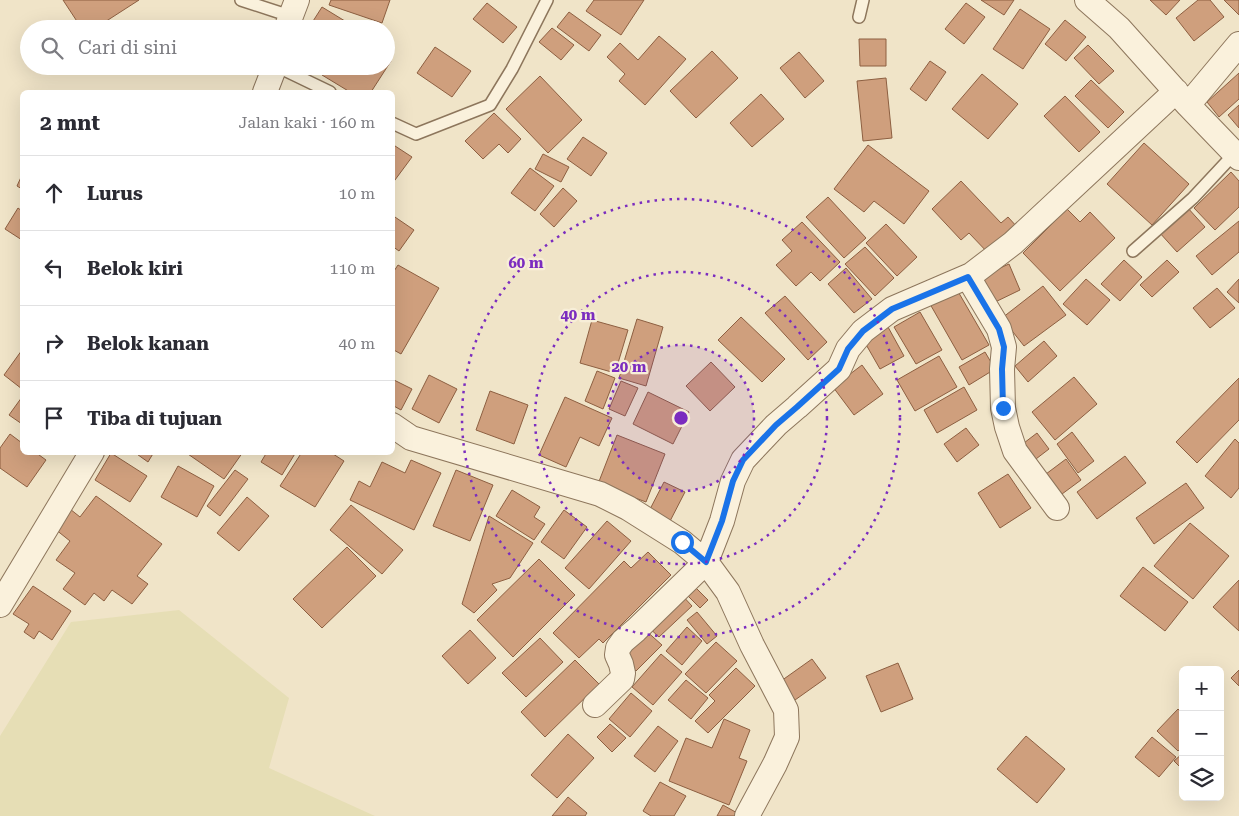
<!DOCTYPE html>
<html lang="id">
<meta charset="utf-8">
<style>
:root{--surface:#fff;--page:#f7f7f7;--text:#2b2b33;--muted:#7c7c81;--line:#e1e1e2}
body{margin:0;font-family:"Roboto Serif",serif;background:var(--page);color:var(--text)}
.controls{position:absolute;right:15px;bottom:15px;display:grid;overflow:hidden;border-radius:8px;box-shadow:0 5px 20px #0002}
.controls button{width:45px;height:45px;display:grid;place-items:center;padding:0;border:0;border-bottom:1px solid var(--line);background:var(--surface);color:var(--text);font:25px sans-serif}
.stop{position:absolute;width:15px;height:15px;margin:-11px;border:4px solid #1a73e8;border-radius:50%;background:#fff}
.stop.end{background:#1a73e8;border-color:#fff;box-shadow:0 1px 5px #0008}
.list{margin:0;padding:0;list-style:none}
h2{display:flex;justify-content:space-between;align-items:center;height:65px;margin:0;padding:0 20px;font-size:21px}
h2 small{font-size:16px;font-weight:400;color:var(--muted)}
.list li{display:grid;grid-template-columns:32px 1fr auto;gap:15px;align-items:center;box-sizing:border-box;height:75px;padding:0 20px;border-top:1px solid var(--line)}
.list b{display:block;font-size:19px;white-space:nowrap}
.list em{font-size:16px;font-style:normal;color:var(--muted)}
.icon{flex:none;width:28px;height:28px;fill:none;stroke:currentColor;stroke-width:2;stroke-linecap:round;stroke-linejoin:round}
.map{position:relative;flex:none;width:1239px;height:816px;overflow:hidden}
.search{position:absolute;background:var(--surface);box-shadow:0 5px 20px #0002;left:20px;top:20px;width:375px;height:55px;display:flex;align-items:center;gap:12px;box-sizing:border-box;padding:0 18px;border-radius:28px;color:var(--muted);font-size:19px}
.panel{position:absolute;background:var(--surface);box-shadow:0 5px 20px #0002;left:20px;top:90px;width:375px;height:365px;border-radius:8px}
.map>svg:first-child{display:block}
</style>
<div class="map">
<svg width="1239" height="816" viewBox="0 0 1239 816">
<rect width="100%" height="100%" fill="#f0e4c8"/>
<path fill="#e6deb5" d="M179,610l110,88 -20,70 106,48h-375v-80l71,-114z"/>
<path fill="#cf9f7d" stroke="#8d5f41" d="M63,0h76l-45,29h-12z
M331,0h59l-8,23 -53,-18z
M594,0h50l-23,35 -35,-24z
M981,0h33l-10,15z
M1150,0h30l-14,15z
M1198,0h12l14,17 -30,24 -18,-23z
M1224,0h15v15z
M487,3l30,24 -14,16 -30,-24z
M966,3l19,14 -21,27 -19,-15z
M322,7l36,22h-50z
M1020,9l30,20 -27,40 -30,-20z
M569,12l32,23 -12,16 -32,-24z
M1065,20l21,17 -20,24 -21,-17z
M552,28l22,17 -13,15 -22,-18z
M659,36l27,23 -41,46 -26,-24 6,-7 -18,-17 13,-14 18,17z
M859,39h27v27h-26z
M1088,45l26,26 -15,13 -25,-26z
M435,47l36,24 -19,26 -35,-24z
M712,51l26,27 -42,40 -26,-27z
M799,52l25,29 -19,17 -25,-30z
M386,58l5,3 -20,31h-21l-28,-17 5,-9h59z
M930,61l16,11 -20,29 -16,-12z
M1239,73v26l-20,18 -12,-15z
M982,74l36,30 -30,35 -36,-30z
M540,76l42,44 -34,33 -42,-44z
M886,78l6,60 -29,3 -6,-60z
M1091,80l33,32 -16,16 -33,-32z
M761,94l23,25 -32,28 -22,-24z
M1065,96l35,36 -21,20 -35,-36z
M1239,105v23l-11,-13z
M494,113l27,26 -13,14 -9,-9 -16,15 -18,-18z
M583,137l24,16 -16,23 -24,-17z
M1144,143l45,41 -37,41 -45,-41z
M392,144l20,13 -20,27z
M868,145l61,46 -25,33 -30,-23 -10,11 -30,-23z
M543,154l26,13 -8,15 -26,-13z
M530,168l24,18 -19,25 -24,-18z
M1231,172l8,9v26l-24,23 -21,-22z
M22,175v14l-5,-3z
M961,181l40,42 7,-6 10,11 -28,27 -21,-22 -8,7 -29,-31z
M563,188l14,13 -23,26 -14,-13z
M828,197l38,41 -22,20 -38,-41z
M1187,207l18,20 -28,25 -18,-20z
M18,208l4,3v29l-17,-11z
M1067,209l13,13 10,-10 25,26 -55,53 -37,-38z
M392,215l22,15 -15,21 -7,-5z
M1239,221v31l-27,23 -16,-19z
M802,222l38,40 -20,19 -9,-9 -15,14 -20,-21 16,-14 -10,-11z
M886,224l31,33 -20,19 -31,-33z
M865,247l29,31 -19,18 -30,-32z
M1124,260l18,17 -22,24 -19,-17z
M1167,260l12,12 -27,25 -12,-12z
M1009,264l11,26 -29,14 -11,-27z
M398,265l41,23 -38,66 -9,-5v-75z
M846,268l26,31 -18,14 -26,-29z
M1086,279l24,21 -23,25 -24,-21z
M1239,279v24l-12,-11z
M1043,286l23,29 -42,31 -22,-28z
M956,288l33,57 -27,15 -32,-56z
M1217,288l18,20 -25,20 -17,-20z
M785,296l42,46 -19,18 -43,-47z
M920,312l22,38 -26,14 -22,-37z
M741,317l44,42 -23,23 -44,-42z
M637,319l26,8 -17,59 -27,-8z
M592,320l36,10 -13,43 -35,-10z
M888,327l16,29 -24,13 -16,-28z
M1044,341l13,15 -29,26 -13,-16z
M22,350v39l-18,-14z
M985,352l10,17 -26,16 -10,-18z
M939,356l18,31 -42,24 -18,-31z
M711,362l24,25 -25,24 -24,-25z
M862,365l21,29 -29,21 -21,-28z
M597,371l18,7 -12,31 -18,-8z
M429,375l28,14 -18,34 -27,-14z
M1074,377l23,27 -42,36 -23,-28z
M1239,378v42l-42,43 -21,-21z
M392,379l20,10 -11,21 -9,-5z
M621,381l17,7 -13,28 -16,-7z
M964,387l13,23 -40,23 -13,-23z
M490,391l38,14 -14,39 -38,-14z
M648,392l41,20 -16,32 -40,-20z
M22,397v27l-13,-9z
M565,397l47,21 -13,28 -19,-9 -14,30 -27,-12z
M966,428l13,17 -22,17 -13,-18z
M1072,432l22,29 -16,12 -21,-29z
M1037,433l12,16 -17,13 -12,-16z
M10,434l12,9v9h13l11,8 -19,27 -27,-19v-20z
M617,435l48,19 -19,48 -48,-18z
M1235,439l4,4v45l-8,10 -26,-22z
M134,452h20l-6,10z
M185,452h58l-19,27z
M267,452h29l-14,23 -21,-13z
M302,452h28l14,9 -29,46 -35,-21z
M111,453l36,23 -17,26 -35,-22z
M1125,456l21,27 -49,36 -20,-27z
M1066,459l15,21 -19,14 -16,-20z
M411,460l30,13 -27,57 -64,-30 9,-19 11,6 12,-25 23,11z
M178,466l36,20 -17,31 -36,-20z
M235,470l13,9 -28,37 -13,-10z
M456,470l37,15 -23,56 -37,-15z
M1008,474l23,34 -31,20 -22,-35z
M664,482l21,10 -17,33 -21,-10z
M1186,483l18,25 -50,36 -18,-26z
M512,490l28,17 -6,10 11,7 -11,16 -38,-24z
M96,496l66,48 -25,32 11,8 -16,20 -20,-14 -8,11 -10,-8 -9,12 -22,-16 12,-16 -19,-13 14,-19 -15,-12 15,-20 10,8z
M247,497l22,19 -30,35 -22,-18z
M351,505l52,45 -21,24 -52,-44z
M564,510l23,17 -23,32 -23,-17z
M489,516l44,27 -23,35 -18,6 5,6 -23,23 -12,-9z
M607,521l24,20 -42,48 -24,-21z
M1190,523l39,33 -36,43 -39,-33z
M347,547l29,29 -54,52 -29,-29z
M648,552l23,23 -68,68 -4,-4 -20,19 -26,-25 71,-72 7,7z
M539,559l36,36 -62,62 -36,-37z
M1143,567l45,35 -23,29 -45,-35z
M1239,580v51l-26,-24z
M690,582l18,18 -8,8 -18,-18z
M33,586l38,25 -19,29 -13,-9 -5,8 -10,-7 5,-8 -16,-10z
M680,593l12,13 -33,31 -13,-12z
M697,612l20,24 -10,8 -20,-24z
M687,627l15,14 -20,24 -16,-14z
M644,629l18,16 -26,26 -17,-16z
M470,630l26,28 -28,26 -26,-28z
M540,638l23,24 -37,35 -24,-24z
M716,642l21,19 -31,32 -21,-19z
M661,654l21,18 -29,33 -21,-18z
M812,659l14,19 -31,22 -14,-19z
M575,660l24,24 -54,53 -24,-25z
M898,663l15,36 -32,13 -15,-36z
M736,668l19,18 -47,47 -13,-12 20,-20 -6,-6z
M1239,670v16l-8,-8z
M686,680l22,18 -17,21 -23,-19z
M631,693l21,18 -22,26 -21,-18z
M1178,709l5,5v32l-5,5 -21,-20z
M724,719l26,11 -11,28 8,3 -18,44 -60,-24 17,-43 26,10z
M610,724l16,14 -14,14 -15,-15z
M658,726l20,15 -23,31 -21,-16z
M568,734l26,24 -37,40 -26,-23z
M1026,736l39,33 -28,34 -40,-34z
M1152,737l24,20 -17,20 -24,-20z
M1183,753v17l-9,-9z
M660,782l26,14 -12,20h-23l-8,-5z
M568,797l19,16 -2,3h-33z
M723,805l16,9 -1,2h-21z"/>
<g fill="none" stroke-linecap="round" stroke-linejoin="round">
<g stroke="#8d765c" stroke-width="14">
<path id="service" d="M241,0l49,16
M859,17l4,-17
M276,66l54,26
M392,123l24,11 74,-29 22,-36 35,-69
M1133,251l60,-53 42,-45"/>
</g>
<g stroke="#8d765c" stroke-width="26">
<path id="minor" d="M1087,0l32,28 69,77 51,53
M286,29l11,-29
M265,92l10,-26
M1188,105l51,-61
M968,277l31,52 5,18 -2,22 1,39 4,19 8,24 42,57
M392,425l19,13 189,56 28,14 54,34 24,20 22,30 24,53 34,65 1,27 -12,27 -28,52
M0,605l92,-153
M595,705l27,-26 1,-6 -2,-9 -4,-9 1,-7 5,-7 13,-11 70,-68 16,-41 11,-40 10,-21 33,-35 21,-18 42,-38 9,-20 15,-18 29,-22 79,-34 42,-32 163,-152"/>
</g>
<use href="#service" stroke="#faf1dc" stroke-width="11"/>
<use href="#minor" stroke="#faf1dc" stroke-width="24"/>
</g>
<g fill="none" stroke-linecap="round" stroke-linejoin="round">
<path stroke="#1a73e8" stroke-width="6" d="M682,542l24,20 16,-41 11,-40 10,-21 33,-35 21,-18 42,-38 9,-20 15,-18 29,-22 76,-32 31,52 5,18 -2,22 1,39"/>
</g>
<circle cx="681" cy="418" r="73" fill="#7b2cbf" fill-opacity=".12"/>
<g fill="none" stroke="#7b2cbf" stroke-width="2.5" stroke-dasharray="2.5 5">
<circle cx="681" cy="418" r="73"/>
<circle cx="681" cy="418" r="146"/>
<circle cx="681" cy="418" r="219"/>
</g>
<circle cx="681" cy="418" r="8" fill="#7b2cbf" stroke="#f7eed8" stroke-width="2.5"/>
<g font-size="15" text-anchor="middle" font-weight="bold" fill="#7b2cbf" stroke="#f7eed8" stroke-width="4.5" stroke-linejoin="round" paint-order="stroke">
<text x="526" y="268">60 m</text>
<text x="578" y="320">40 m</text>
<text x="629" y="372">20 m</text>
</g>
</svg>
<div class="controls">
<button>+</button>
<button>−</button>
<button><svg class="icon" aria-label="layers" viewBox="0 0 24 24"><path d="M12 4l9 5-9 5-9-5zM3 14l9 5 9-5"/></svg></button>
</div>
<div class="stop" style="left:682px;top:542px"></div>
<div class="stop end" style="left:1003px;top:408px"></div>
<div class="search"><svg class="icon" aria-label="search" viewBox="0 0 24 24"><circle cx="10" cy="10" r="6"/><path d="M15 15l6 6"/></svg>Cari di sini</div>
<section class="panel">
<h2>2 mnt<small>Jalan kaki · 160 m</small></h2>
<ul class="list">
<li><svg class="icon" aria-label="ahead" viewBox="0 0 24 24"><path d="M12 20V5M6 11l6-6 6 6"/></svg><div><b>Lurus</b></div><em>10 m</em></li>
<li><svg class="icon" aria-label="left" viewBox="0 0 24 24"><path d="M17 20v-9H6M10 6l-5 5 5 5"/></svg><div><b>Belok kiri</b></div><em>110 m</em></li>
<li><svg class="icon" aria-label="right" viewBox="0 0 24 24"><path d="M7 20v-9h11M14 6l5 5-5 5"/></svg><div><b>Belok kanan</b></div><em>40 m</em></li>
<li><svg class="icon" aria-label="arrive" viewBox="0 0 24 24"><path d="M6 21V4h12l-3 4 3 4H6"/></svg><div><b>Tiba di tujuan</b></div></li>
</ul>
</section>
</div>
